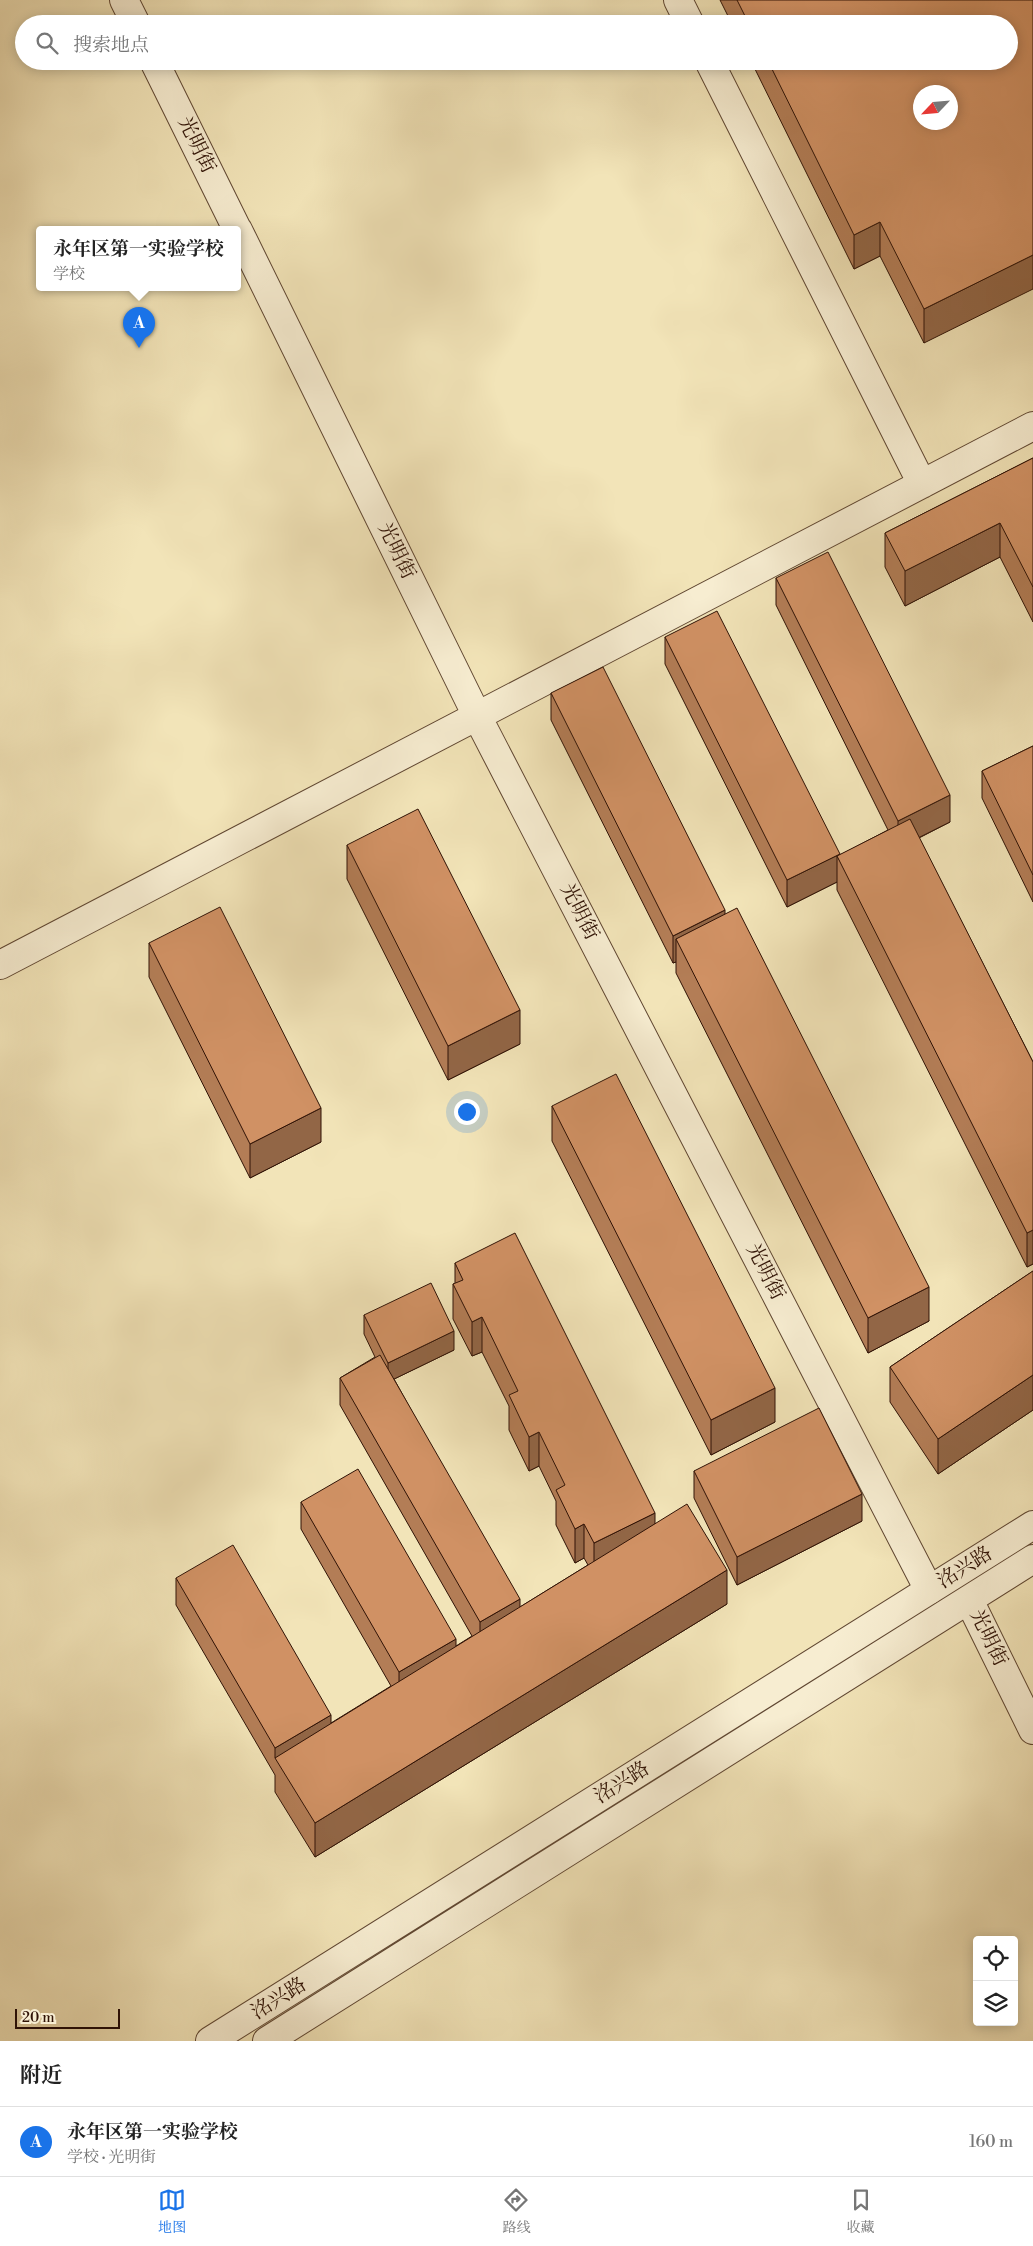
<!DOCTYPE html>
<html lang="zh">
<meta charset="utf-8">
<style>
:root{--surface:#fff;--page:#f2f2f2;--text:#222;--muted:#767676;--line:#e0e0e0;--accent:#1a73e8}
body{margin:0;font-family:"Libre Bodoni","Noto Serif SC",serif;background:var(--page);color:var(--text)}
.controls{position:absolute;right:15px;bottom:15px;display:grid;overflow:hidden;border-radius:5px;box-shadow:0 2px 12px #0003}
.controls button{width:45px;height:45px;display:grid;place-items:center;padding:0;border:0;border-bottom:1px solid var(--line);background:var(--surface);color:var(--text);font:25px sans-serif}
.compass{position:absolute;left:913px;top:85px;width:45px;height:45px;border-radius:50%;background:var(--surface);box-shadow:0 2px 12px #0003;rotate:244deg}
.scale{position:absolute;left:15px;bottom:12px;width:105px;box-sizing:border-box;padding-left:5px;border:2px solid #301306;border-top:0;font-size:14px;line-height:18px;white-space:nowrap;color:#301306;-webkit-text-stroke:4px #f7edd1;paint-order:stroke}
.you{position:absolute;left:466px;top:1111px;width:18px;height:18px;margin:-12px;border:4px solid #fff;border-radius:50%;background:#1a73e8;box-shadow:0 0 0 8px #1a73e833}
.badge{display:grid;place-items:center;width:32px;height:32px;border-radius:50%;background:var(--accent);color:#fff;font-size:16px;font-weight:700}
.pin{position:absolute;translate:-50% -41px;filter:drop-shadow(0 1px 2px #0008)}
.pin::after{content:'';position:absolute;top:26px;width:18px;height:15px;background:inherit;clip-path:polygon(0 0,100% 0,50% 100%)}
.popup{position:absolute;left:36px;top:226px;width:205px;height:65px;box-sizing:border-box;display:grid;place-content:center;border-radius:5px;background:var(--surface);filter:drop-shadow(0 1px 4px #0005);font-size:16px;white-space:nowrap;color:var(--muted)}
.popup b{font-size:19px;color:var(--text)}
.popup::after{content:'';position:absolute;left:50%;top:100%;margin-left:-10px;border:10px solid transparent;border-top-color:var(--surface)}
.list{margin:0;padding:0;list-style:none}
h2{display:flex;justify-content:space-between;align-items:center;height:65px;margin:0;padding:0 20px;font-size:21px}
h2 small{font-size:16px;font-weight:400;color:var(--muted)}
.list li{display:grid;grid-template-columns:32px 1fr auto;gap:15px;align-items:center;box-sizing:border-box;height:70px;padding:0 20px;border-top:1px solid var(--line)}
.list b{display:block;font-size:19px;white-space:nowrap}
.list p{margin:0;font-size:16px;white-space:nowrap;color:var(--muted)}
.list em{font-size:16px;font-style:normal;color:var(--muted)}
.icon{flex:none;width:28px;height:28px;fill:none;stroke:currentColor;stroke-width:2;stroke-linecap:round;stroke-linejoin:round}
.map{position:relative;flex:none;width:1033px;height:2041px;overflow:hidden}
.search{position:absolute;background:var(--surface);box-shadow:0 2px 12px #0003;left:15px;right:15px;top:15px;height:55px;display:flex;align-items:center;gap:12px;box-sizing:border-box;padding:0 18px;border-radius:28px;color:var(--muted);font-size:19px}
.sheet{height:135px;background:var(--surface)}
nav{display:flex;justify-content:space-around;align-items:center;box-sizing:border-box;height:70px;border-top:1px solid var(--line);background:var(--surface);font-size:14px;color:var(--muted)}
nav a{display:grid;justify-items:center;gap:2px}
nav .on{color:var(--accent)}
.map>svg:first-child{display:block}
</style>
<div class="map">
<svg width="1033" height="2041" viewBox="0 0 1033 2041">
<rect width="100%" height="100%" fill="#f2e4b8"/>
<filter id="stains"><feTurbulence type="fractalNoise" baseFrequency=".004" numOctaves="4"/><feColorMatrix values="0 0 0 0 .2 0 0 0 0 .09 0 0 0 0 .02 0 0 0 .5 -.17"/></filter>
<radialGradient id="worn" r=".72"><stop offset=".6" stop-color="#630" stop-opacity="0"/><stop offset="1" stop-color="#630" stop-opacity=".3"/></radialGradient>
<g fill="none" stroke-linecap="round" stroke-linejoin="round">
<g stroke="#604732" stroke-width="30">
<path id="minor" d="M124,0l12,24
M678,0l12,24
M154,61l83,168
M709,61l213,423
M238,230l239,486 452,874
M0,965l1033,-539
M969,1600l64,130"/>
</g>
<g stroke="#604732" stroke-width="30">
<path id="tertiary" d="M210,2041l823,-516
M267,2041l766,-482"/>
</g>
<use href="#minor" stroke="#f7edd1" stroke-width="28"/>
<use href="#tertiary" stroke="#f7edd1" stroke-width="28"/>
</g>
<path fill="#b37d56" stroke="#301306" d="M720,0h313l-109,343 -44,-87 -26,13 -103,-208h258v-37h-277z
M1033,458v164l-33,-65 -95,49 -20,-39v-34z
M776,578l174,244 -31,16 114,224v202l-6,3 -190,-377v-8l-50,25 -122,-243v-27l175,218 48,-25 -112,-225z
M551,693l174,221 204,407 -61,32 -192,-380v-11l-3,1 -122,-243z
M1033,746v156l-51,-104v-27z
M347,845l173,199 -72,36 -101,-201z
M149,943l172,199 -71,36 -101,-201z
M552,1106l223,316 -64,33 -159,-314z
M455,1263l200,261 72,80 -412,253 -40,-65v-17l-99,-170v-27l155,145 60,-37 -90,-157v-27l155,144 16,-10 -132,-231v-27l35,-21 -11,-23v-19l90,35 -60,29 126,228 68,-42 -4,-7 -9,5 -19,-38v-24l-17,-35 -10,5 -20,-41v-24l-27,-54 -10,4 -19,-37v-35h2z
M1033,1271v139l-95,64 -48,-72v-35z
M694,1471l168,50 -125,64 -43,-87z"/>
<path fill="#926646" stroke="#301306" d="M880,222v34l-26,13v-34z
M1033,255v34l-109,54v-34z
M1000,523v34l-95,49v-35z
M950,795v27l-52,26v-27z
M840,854v7l-3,-5v26l-50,25v-27z
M725,910v27l-49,2v23l-3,1v-27z
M520,1010v34l-72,36v-34z
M321,1108v34l-71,36v-34z
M1033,1230v34l-6,3v-34z
M929,1287v34l-61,32v-35z
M482,1317v35l-10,4v-34z
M454,1331v19l-66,32v-19z
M1033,1375v35l-95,64v-35z
M775,1388v34l-64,33v-35z
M539,1432v34l-10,5v-34z
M862,1494v27l-125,64v-28z
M655,1513v34l-61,30v-34z
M584,1524v34l-9,5v-34z
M727,1570v34l-412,253v-34z
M520,1599v27l-40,23v-27z
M456,1639v27l-57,33v-27z
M331,1715v27l-56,16v-10z"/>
<path fill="#d09164" stroke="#301306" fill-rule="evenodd" d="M737,0h296v255l-109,54 -44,-87 -26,13 -86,-174h241v-37h-260zM920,92h30v30h-30z
M1033,458v129l-33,-64 -95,48 -20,-38z
M828,552l122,243 -52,26 -122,-243z
M717,611l123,243 -53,26 -122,-243z
M603,667l122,243 -52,26 -122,-243z
M1033,746v129l-51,-104z
M418,809l102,201 -72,36 -101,-201z
M910,819l123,243v168l-6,3 -190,-377z
M220,907l101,201 -71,36 -101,-201z
M737,908l192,379 -61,31 -192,-379z
M616,1074l159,314 -64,32 -159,-314z
M515,1233l140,280 -61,30 -10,-19 -9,5 -19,-39 9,-5 -26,-53 -10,5 -20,-42 9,-4 -36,-74 -10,5 -19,-38 10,-4 -8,-17z
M1033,1271v104l-95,64 -48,-72z
M431,1283l23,48 -66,32 -24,-48z
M380,1355l140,244 -40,23 -140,-244z
M819,1408l43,86 -125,63 -43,-86z
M358,1469l98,170 -57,33 -98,-170z
M687,1504l40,66 -412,253 -40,-65z
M233,1545l98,170 -56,33 -99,-170z"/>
<g text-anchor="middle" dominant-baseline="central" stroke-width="4" stroke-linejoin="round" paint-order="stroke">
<g font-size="20" fill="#301306" stroke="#f7edd1">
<text transform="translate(196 145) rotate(64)">光明街</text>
<text transform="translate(396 551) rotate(64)">光明街</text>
<text transform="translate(579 912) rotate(63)">光明街</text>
<text transform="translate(765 1272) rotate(63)">光明街</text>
<text transform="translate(965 1568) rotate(-32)">洺兴路</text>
<text transform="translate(988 1638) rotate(64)">光明街</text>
<text transform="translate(622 1783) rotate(-32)">洺兴路</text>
<text transform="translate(279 1999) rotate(-32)">洺兴路</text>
</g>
</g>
<rect width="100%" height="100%" filter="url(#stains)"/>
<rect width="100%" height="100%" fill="url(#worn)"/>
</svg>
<div class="controls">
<button><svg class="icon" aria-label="locate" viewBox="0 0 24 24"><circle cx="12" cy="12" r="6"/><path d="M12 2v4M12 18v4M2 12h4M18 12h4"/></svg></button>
<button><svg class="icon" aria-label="layers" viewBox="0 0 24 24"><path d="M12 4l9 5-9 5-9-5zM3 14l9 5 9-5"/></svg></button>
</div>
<svg class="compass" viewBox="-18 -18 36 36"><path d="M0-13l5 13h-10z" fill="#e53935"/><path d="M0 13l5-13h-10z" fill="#767676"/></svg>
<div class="scale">20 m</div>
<div class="you"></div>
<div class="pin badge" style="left:139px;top:348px">A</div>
<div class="popup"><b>永年区第一实验学校</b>学校</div>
<div class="search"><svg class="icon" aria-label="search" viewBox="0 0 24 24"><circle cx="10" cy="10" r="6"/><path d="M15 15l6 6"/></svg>搜索地点</div>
</div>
<section class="sheet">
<h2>附近<small></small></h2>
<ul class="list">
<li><span class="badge">A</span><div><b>永年区第一实验学校</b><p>学校 · 光明街</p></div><em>160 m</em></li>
</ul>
</section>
<nav>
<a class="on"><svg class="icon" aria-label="map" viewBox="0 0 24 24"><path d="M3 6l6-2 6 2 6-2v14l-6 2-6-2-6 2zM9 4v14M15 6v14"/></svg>地图</a>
<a><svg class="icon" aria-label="directions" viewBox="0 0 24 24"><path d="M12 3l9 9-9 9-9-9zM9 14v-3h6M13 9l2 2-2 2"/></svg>路线</a>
<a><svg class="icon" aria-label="saved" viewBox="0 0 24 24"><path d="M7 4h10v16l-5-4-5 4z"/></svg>收藏</a>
</nav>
